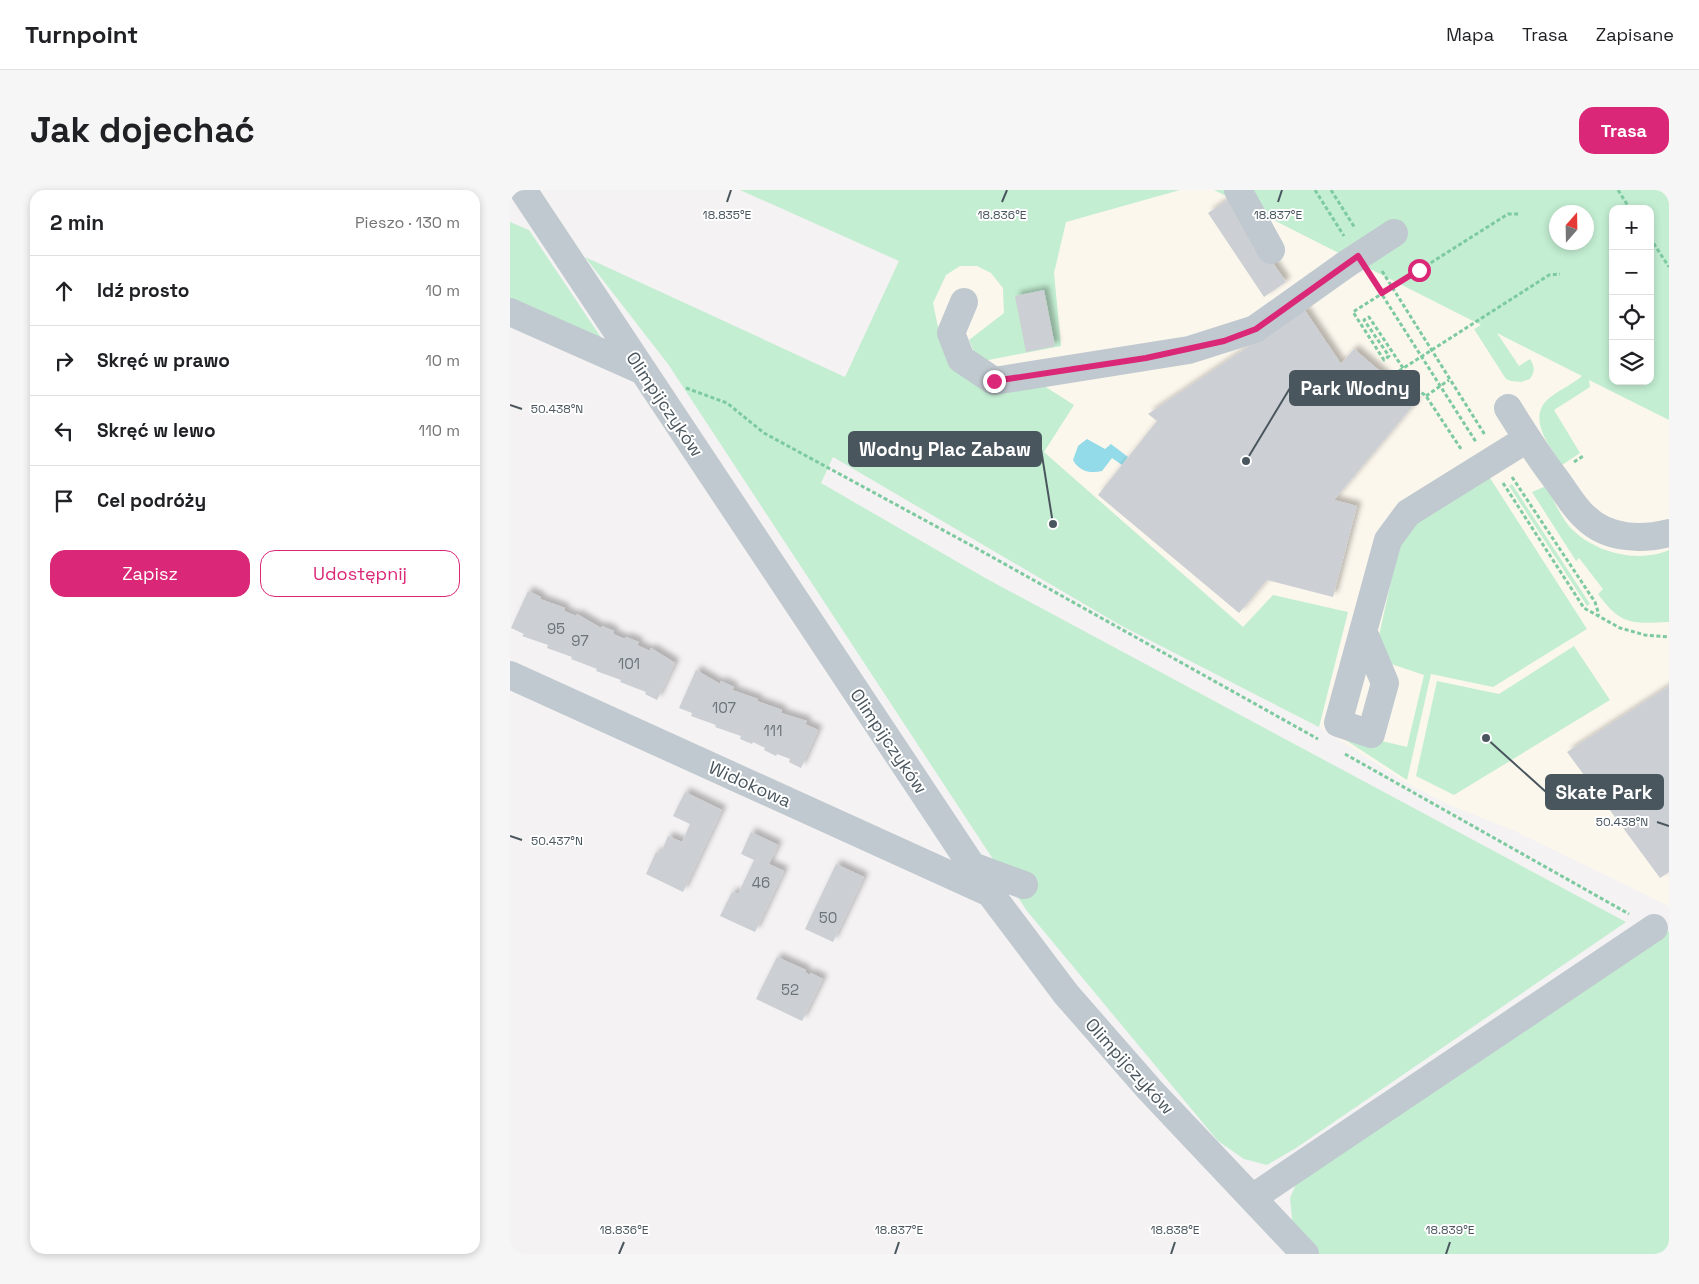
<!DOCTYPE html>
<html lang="pl">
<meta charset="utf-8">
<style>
:root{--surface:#fff;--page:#f6f6f6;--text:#202124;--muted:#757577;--line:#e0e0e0;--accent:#db2777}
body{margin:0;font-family:"Space Grotesk",sans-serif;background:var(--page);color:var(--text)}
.controls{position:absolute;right:15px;top:15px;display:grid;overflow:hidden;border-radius:10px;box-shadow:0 2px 8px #0003}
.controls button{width:45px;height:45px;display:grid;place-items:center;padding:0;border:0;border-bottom:1px solid var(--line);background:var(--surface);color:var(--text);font:25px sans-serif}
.compass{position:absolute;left:1039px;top:15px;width:45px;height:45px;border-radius:50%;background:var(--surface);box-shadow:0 2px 8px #0003;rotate:20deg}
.stop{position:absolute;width:15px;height:15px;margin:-11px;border:4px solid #db2777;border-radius:50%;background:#fff}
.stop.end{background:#db2777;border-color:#fff;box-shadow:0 1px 5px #0008}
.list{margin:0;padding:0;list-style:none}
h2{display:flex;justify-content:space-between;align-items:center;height:65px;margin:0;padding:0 20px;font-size:21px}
h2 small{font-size:16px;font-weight:400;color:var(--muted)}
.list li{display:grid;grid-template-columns:32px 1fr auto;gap:15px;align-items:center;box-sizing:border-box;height:70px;padding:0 20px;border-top:1px solid var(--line)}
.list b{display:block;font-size:19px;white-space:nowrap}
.list em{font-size:16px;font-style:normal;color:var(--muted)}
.actions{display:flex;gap:10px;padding:15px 20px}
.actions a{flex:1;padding:11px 0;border:1px solid var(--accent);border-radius:15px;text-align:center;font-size:18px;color:var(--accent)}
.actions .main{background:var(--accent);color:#fff}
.icon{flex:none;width:28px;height:28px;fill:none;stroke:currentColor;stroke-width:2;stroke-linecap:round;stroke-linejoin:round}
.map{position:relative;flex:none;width:1159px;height:1064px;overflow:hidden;border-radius:15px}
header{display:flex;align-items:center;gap:30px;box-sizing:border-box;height:70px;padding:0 25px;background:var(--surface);border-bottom:1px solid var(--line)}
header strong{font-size:24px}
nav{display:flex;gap:28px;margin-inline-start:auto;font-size:18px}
.intro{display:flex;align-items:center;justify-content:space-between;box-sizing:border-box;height:120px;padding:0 30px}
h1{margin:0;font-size:35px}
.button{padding:12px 22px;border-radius:15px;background:var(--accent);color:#fff;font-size:18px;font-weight:700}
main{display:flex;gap:30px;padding:0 30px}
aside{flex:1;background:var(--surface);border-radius:15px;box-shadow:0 2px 8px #0003}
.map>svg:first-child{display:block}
</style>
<header>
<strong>Turnpoint</strong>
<nav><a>Mapa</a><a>Trasa</a><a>Zapisane</a></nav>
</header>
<div class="intro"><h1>Jak dojechać</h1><a class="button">Trasa</a></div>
<main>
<aside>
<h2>2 min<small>Pieszo · 130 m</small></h2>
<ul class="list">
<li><svg class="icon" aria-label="ahead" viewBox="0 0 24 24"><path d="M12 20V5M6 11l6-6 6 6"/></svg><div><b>Idź prosto</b></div><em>10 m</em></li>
<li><svg class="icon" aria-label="right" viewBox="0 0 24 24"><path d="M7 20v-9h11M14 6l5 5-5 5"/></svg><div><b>Skręć w prawo</b></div><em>10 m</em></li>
<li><svg class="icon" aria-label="left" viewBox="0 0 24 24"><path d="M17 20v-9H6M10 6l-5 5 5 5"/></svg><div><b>Skręć w lewo</b></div><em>110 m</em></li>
<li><svg class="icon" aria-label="arrive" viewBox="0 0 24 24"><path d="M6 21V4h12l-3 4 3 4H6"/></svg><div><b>Cel podróży</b></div></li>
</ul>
<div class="actions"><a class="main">Zapisz</a><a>Udostępnij</a></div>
</aside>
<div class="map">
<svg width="1159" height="1064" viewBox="0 0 1159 1064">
<defs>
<filter id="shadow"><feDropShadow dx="4.5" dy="-4.5" stdDeviation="2.5" flood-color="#0004"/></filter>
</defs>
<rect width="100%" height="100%" fill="#f4f2f2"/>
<path fill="#fcf7ed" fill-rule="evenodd" d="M670,0h400l33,51v140h37l19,-52v577l-152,-74 -68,-27 -44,-23 -86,-55 29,-115 -104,15 -201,-175 31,-47 -79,-16 -54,-47 -8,-39 13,-28 14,-9h17l14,7 12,15 1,25 -35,27 92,6 -7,-73 12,-51zM1046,22h30v30h-30z"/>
<path fill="#c3eed2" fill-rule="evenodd" d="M230,0h440l-114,32 -12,51 7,73 -83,16 -9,-22 35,-27 -1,-25 -12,-15 -14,-7h-17l-14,9 -13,28 8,39 12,23 88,19 33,21 -30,47 199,175 30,-32 75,17 -29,115 -199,-102 -287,-168 -12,26 166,96 639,343 -330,226 -29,17 -23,-6 -26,-18 -191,-230 -359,-547 -83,-107 260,120 54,-116z
M704,0h455v230l-80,-40 1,7 -36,23 26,43 -18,12c-11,-17 -34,-44 -16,-64 10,-10 26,-16 36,-25l-85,-43 22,33 11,-7c5,8 5,12 0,20l-9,3 -10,-1 -5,-2 -32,-50 7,-4zM1103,19h37v172h-37zM1046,22h30v30h-30z
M0,32l19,8 77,115 -96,-44z
M980,288l97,151 -94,58 -62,-13 -24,106 -80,-52 80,19 17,-72 -33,-11 -13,-24 20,-90 10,-21 36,-25z
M1002,294l78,120 -3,2 -78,-120z
M1036,296c7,13 14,29 23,40 23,26 68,38 100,24v72c-38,2 -48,3 -71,-28l5,-5 -24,-31 -3,3 -44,-69z
M1064,456l36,54 -156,95 -38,-19 21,-95 62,13z
M1159,741v323h-352l-24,-25 -3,-31 7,-16z"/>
<path fill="#93dbe8" d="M577,249l18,10 6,-5 17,13 -6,8 -10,-7 -10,13c-12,3 -23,0 -29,-11l5,-14z"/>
<path fill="#cccfd3" filter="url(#shadow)" d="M719,9l57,83 -22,15 -56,-84z
M534,100l11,56 -29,6 -11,-56z
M794,119l37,55 13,-15 62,53 -82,98 23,6 -24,91 -66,-17 -28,33 -141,-118 59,-74 -9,-7z
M18,401l13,6 -1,2 25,9 -1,3 12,5 1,-2 24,14 1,-2 12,5 -1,3 12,5 1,-2 13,5 -2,3 13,6 1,-3 24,15 -18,37 -12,-6 1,-2 -26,-10 1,-2 -25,-9 1,-2 -26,-10 1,-2 -25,-9 1,-3 -26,-9 2,-2 -13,-6z
M186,480l24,14 1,-3 13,6 -2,3 26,9 -1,2 25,9 -1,3 26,8 -2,3 13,6 -17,38 -12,-6 1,-3 -13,-5 -1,2 -12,-6 1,-2 -12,-6 -1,2 -12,-5 1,-3 -26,-9 1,-2 -25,-9 1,-3 -13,-5z
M1159,496v186l-9,6 -93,-126z
M175,602l37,18 -39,82 -37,-18 10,-22 5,1 7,-17 14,6 8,-18 -17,-8z
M241,642l27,13 -9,19 15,7 -29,61 -35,-16 12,-24 6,2 16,-34 -13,-6z
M326,674l28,13 -31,65 -28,-13z
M267,767l29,13 -1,2 4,3 2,-2 12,6 -21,42 -46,-22z"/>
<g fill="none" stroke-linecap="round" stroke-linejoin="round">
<path stroke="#7dcaa0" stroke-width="3" stroke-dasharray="4 2.5" stroke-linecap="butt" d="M805,0l29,46
M821,0l24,38
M1108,0l12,19
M1140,48l19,29
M872,81l103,164
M862,89l104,163
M893,178l-34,-51 -5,3 25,36 -5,4 -31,-48 155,-98h12
M890,179l9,14 17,13 35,53
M878,188l161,-103 11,-1
M176,198l41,15 37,30 212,115 342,191
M916,206l23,-16
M1064,272l9,-6
M1002,287l83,125 4,13
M993,293l81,125 36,20 25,7 24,2
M835,564l284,160"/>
<path stroke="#c0c9cf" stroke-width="28" d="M13,0l467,703 76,101 84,96 155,164
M728,0l33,60
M454,112l-13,31 10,26 33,22 195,-31 66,-21 90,-64 49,-32
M0,122l133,59
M998,218c15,24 30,48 47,70 10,13 19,30 31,40 22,21 55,22 83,15
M853,441l22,52 -14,51 -33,-11 50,-183 20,-27 119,-74
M0,485l480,218
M462,676l52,19
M742,1008l402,-270"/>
</g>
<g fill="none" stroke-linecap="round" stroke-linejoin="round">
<path stroke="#db2777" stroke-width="6" d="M484,191l152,-23 78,-17 32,-12 102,-73 24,37 37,-23"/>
</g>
<path fill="none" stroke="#4a565e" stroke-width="2" d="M217,12l4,-12M492,12l5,-12M768,12l4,-12M0,215l12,4M1147,632l12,4M0,646l12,4M109,1064l5,-12M385,1064l4,-12M661,1064l4,-12M936,1064l4,-12"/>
<g text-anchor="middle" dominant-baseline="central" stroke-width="4" stroke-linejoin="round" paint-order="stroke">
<g font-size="15" fill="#6a747b">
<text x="46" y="438">95</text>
<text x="70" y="450">97</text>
<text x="119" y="473">101</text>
<text x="214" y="517">107</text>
<text x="263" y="540">111</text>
<text x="251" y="692">46</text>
<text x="318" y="727">50</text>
<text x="280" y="799">52</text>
</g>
<g font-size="18" fill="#4a565e" stroke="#fff">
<text transform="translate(155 214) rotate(56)">Olimpijczyków</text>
<text transform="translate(379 551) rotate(56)">Olimpijczyków</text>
<text transform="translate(240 594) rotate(24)">Widokowa</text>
<text transform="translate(620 876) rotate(48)">Olimpijczyków</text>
</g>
</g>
<g font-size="12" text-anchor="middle" fill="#4a565e" stroke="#fff" stroke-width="4" stroke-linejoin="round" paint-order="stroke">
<text x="217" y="29">18.835°E</text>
<text x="492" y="29">18.836°E</text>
<text x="768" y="29">18.837°E</text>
<text x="47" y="223">50.438°N</text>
<text x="1112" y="636">50.438°N</text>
<text x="47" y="655">50.437°N</text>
<text x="114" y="1044">18.836°E</text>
<text x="389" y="1044">18.837°E</text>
<text x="665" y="1044">18.838°E</text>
<text x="940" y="1044">18.839°E</text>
</g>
<path fill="none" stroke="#4a565e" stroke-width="2" d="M736 271L780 198M543 334L531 259M976 548L1036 602"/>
<g fill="#4a565e" stroke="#fff" stroke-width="2">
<circle cx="736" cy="271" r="5"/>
<circle cx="543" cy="334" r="5"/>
<circle cx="976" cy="548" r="5"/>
</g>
<g fill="#4a565e" stroke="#4a565e" stroke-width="2">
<rect x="780" y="181" width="129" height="34" rx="5"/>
<rect x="339" y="242" width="192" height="34" rx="5"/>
<rect x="1036" y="585" width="117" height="34" rx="5"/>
</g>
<g font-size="19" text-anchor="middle" font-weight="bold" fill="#fff">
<text x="845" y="205">Park Wodny</text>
<text x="435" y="266">Wodny Plac Zabaw</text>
<text x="1094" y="609">Skate Park</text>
</g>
</svg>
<div class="controls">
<button>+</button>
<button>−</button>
<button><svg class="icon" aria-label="locate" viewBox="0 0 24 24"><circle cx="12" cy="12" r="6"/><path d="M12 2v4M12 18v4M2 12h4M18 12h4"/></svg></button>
<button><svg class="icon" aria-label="layers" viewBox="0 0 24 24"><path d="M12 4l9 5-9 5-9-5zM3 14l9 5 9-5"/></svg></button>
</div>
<svg class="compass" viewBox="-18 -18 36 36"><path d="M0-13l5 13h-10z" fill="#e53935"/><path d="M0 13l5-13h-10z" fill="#757577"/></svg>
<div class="stop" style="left:909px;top:80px"></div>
<div class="stop end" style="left:484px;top:191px"></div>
</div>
</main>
